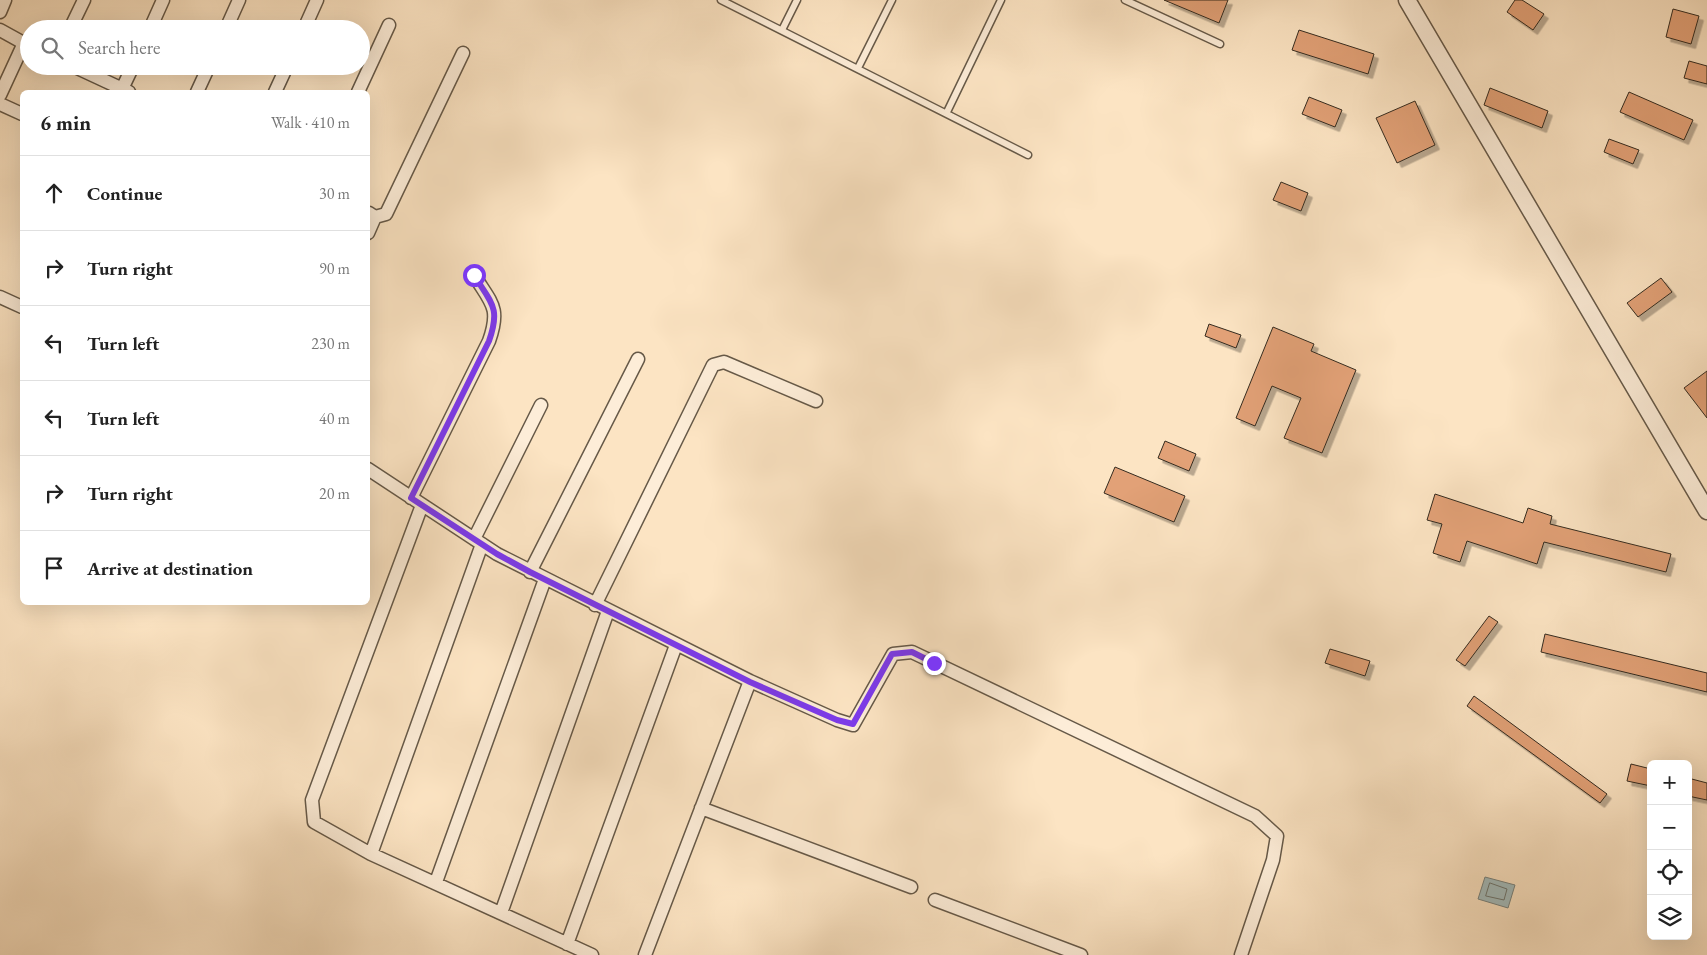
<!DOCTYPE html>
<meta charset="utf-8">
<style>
:root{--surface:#fff;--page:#f2f2f2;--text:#222;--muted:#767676;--line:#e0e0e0}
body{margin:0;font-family:"EB Garamond",serif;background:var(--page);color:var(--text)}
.controls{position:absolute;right:15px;bottom:15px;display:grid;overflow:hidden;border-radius:8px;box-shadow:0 5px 20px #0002}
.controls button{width:45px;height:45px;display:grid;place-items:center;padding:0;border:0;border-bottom:1px solid var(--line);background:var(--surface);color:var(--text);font:25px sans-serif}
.stop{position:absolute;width:15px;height:15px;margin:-11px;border:4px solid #7c3aed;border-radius:50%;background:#fff}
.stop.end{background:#7c3aed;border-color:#fff;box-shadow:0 1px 5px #0008}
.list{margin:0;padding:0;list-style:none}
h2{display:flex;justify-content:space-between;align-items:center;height:65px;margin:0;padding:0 20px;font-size:21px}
h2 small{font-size:16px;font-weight:400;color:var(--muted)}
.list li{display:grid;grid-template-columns:32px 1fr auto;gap:15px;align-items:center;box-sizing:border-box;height:75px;padding:0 20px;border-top:1px solid var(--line)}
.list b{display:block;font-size:19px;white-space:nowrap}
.list em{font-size:16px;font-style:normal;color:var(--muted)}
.icon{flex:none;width:28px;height:28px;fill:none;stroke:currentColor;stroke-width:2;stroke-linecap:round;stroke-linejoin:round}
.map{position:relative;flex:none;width:1707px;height:955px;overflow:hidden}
.search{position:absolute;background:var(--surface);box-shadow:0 5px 20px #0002;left:20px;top:20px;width:350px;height:55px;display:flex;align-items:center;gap:12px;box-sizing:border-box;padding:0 18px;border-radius:28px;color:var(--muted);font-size:19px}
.panel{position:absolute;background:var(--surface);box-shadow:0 5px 20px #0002;left:20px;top:90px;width:350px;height:515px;border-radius:8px}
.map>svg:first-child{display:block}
</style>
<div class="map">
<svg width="1707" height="955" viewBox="0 0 1707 955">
<defs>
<filter id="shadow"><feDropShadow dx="4.5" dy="4.5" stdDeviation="0" flood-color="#0004"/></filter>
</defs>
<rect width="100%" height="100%" fill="#fce4c3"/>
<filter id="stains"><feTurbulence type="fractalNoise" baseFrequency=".004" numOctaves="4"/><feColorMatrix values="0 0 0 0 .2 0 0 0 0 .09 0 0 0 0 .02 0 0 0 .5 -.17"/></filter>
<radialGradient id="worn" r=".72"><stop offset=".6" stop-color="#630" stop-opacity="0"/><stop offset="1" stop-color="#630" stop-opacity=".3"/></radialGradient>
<path fill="#a3bcbd" stroke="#77827e" d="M1485,877l30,8 -7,23 -30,-9z"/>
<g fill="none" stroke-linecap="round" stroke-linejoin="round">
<path stroke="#6c746e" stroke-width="1" d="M1490,883l17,6 -3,11 -18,-4z"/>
</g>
<path fill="#e2a177" stroke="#342b1f" filter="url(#shadow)" d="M1164,0h64l-9,23z
M1515,0h7l22,14 -11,16 -26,-18z
M1673,9l26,7 -8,28 -25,-7z
M1299,30l75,24 -6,20 -76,-24z
M1689,61l18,5v18l-23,-6z
M1490,88l58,23 -6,17 -58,-23z
M1629,92l64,28 -9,20 -64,-28z
M1309,97l33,13 -7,17 -33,-13z
M1415,101l20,44 -38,18 -21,-45z
M1609,139l30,11 -6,14 -29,-12z
M1281,182l27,11 -7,18 -28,-11z
M1661,278l11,14 -34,25 -11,-14z
M1209,324l32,11 -5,13 -31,-12z
M1273,327l41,17 -3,7 45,19 -34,83 -38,-15 17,-40 -29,-12 -17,40 -19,-8z
M1707,371v47l-23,-30z
M1165,441l31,13 -7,17 -31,-13z
M1115,467l70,29 -11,26 -70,-29z
M1435,494l88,29 5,-15 24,8 -2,8 121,30 -5,18 -122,-30 -7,22 -70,-23 -7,21 -27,-9 9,-29 -15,-4z
M1489,616l9,6 -33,44 -9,-6z
M1545,634l162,39v19l-166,-40z
M1330,649l40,12 -5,15 -40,-13z
M1474,696l133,98 -7,9 -133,-97z
M1631,764l20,5v17l-24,-5z
M1688,778l19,5v17l-19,-4z"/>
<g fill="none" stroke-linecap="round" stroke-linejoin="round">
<g stroke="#665948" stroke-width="9">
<path id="service" d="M721,0l307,155
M1125,0l95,44
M782,30l15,-30
M858,68l34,-68
M947,112l54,-112"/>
</g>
<g stroke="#665948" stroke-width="15">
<path id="minor" d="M0,12l5,-12
M70,29l14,-29
M150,29l13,-29
M226,29l13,-29
M304,29l13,-29
M0,30l29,16
M73,66l56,26
M122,89l11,-23
M197,92l12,-26
M275,92l12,-26
M358,92l31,-67
M0,95l24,-52
M0,104l22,10
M375,217l11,-3 77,-161
M368,233l7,-16 -6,-4
M0,297l22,10
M368,469l129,85 253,127 87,39 16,5 40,-71 19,-2 343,164 22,20 -4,24 -32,95
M411,498l78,-157c12,-34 2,-38 -15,-66
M422,505l-110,295 2,22 57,32 221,101
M474,539l67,-134
M530,572l108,-213
M595,605l118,-240 11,-3 92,39
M701,808l210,79
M371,854l111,-310
M436,882l109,-303
M935,900l146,55
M501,913l107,-302
M567,944l109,-299
M645,955l105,-274"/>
</g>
<g stroke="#665948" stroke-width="19">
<path id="tertiary" d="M1407,0l300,511"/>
</g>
<use href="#service" stroke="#fdedd8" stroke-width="6"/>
<use href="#minor" stroke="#fdedd8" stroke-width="12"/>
<use href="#tertiary" stroke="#fdedd8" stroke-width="16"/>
</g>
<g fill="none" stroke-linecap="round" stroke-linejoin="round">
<path stroke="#7c3aed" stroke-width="6" d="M474,275c17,28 27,32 15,66l-78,157 86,56 33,18 220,110 87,38 16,4 39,-70 20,-2 22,11"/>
</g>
<rect width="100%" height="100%" filter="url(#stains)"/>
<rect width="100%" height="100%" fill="url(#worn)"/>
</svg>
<div class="controls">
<button>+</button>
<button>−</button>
<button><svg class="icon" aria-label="locate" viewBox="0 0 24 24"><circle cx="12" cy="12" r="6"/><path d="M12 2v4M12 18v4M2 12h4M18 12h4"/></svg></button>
<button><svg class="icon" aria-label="layers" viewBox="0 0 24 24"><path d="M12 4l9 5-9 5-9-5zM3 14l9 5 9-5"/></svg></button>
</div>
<div class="stop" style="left:474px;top:275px"></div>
<div class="stop end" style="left:934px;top:663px"></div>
<div class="search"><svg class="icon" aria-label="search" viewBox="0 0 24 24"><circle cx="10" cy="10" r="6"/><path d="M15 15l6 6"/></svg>Search here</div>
<section class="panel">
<h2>6 min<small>Walk · 410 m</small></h2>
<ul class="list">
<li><svg class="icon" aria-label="ahead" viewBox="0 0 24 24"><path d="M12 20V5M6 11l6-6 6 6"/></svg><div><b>Continue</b></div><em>30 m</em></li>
<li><svg class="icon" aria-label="right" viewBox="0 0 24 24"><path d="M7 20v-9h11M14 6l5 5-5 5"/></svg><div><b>Turn right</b></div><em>90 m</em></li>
<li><svg class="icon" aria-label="left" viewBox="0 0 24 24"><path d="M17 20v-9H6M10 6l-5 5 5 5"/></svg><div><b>Turn left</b></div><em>230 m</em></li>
<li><svg class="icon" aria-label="left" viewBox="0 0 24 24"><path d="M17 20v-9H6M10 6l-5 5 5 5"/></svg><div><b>Turn left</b></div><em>40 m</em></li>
<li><svg class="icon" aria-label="right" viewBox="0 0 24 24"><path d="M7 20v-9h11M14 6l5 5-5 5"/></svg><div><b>Turn right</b></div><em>20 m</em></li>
<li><svg class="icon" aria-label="arrive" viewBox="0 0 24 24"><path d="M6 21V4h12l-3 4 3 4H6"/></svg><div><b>Arrive at destination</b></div></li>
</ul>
</section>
</div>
